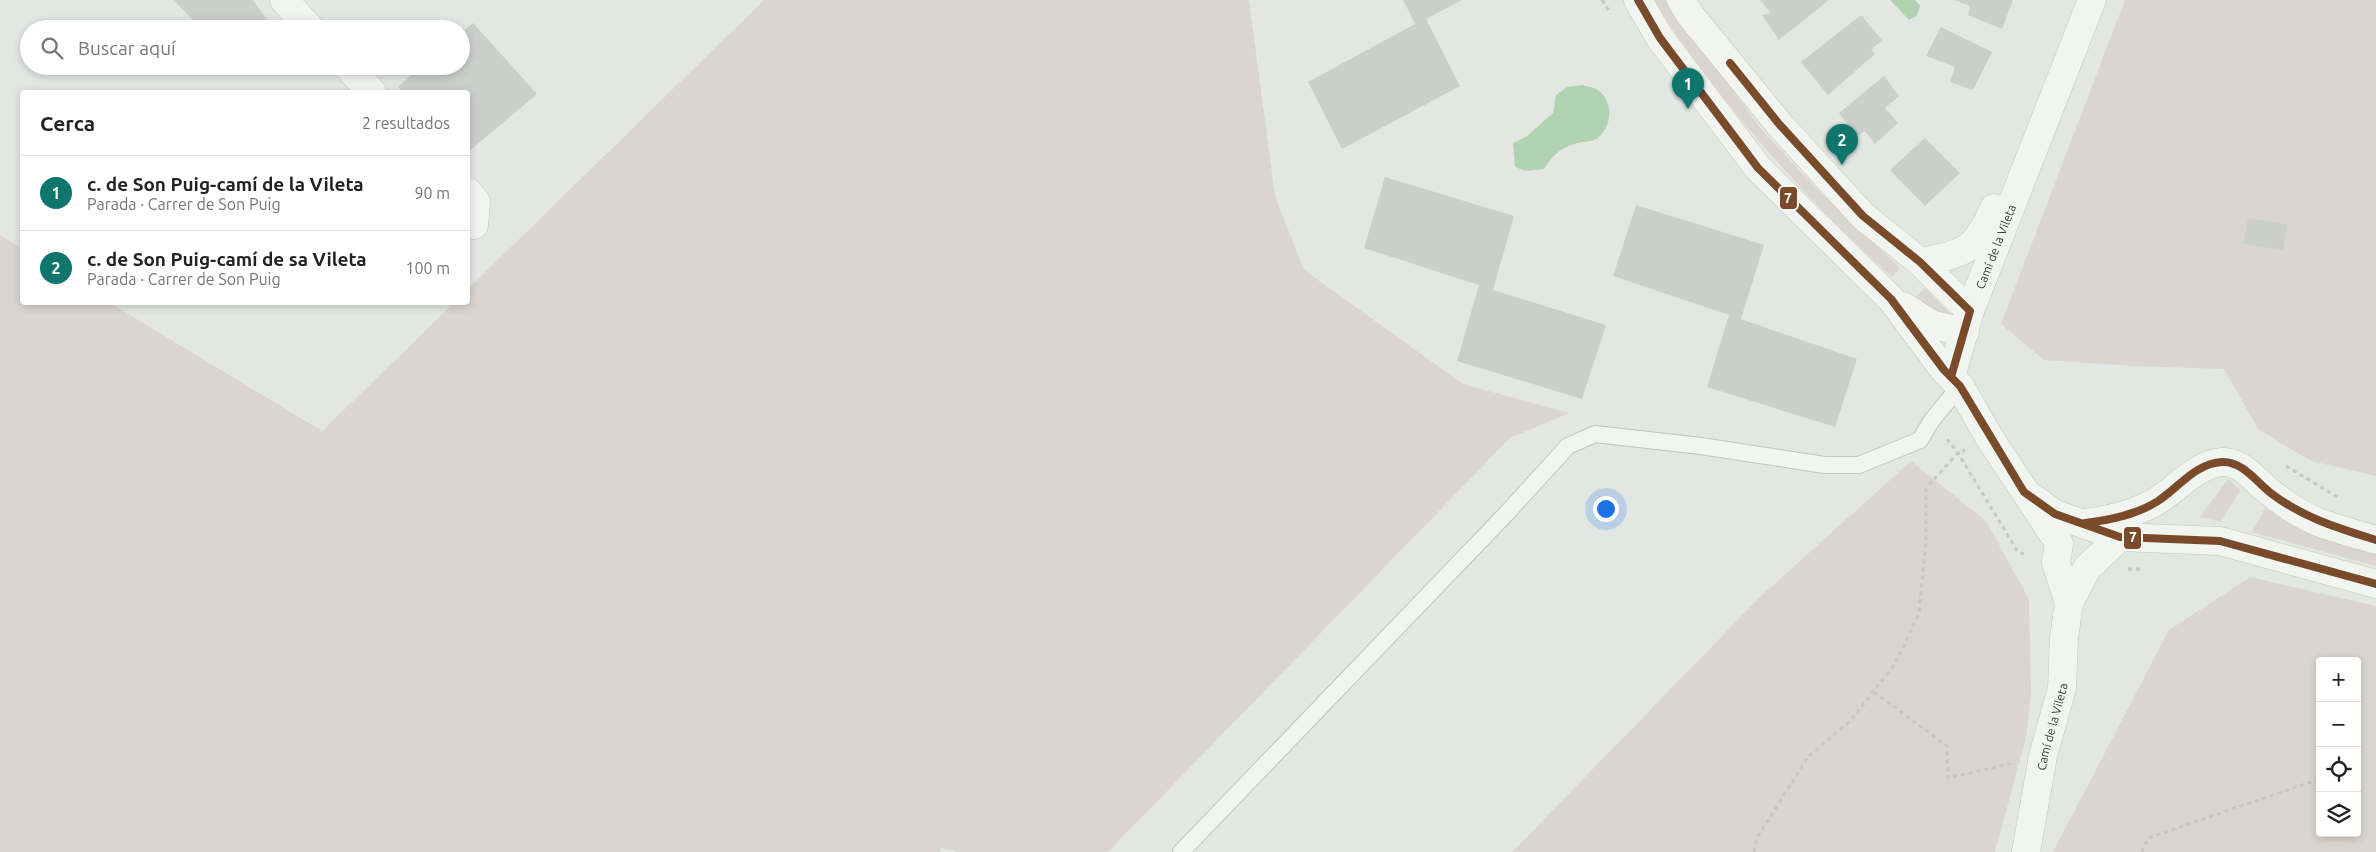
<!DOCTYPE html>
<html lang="es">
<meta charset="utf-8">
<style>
:root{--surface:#fff;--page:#f6f6f6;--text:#222;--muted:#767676;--line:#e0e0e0;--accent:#0f766e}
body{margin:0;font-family:Ubuntu,sans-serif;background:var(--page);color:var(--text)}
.controls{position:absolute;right:15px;bottom:15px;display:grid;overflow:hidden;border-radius:5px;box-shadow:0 2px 8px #0003}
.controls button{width:45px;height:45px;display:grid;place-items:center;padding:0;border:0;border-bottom:1px solid var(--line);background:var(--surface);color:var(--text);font:25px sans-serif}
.you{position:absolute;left:1605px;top:508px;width:18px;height:18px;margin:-12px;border:4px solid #fff;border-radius:50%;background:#1a73e8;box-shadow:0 0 0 8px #1a73e833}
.badge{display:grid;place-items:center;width:32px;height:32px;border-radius:50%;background:var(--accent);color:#fff;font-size:16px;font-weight:700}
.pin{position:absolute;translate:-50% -41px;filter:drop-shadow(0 1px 2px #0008)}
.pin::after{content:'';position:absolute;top:26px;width:18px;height:15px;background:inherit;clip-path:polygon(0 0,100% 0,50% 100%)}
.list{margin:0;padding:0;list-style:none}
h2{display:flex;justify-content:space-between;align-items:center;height:65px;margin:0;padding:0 20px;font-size:21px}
h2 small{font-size:16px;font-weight:400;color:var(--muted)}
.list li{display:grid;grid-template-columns:32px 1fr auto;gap:15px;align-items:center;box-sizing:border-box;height:75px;padding:0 20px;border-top:1px solid var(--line)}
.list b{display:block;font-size:19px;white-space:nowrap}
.list p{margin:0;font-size:16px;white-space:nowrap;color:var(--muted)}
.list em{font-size:16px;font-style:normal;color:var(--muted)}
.icon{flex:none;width:28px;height:28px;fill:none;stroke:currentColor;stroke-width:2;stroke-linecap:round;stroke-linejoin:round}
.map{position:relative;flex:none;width:2376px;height:852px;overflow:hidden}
.search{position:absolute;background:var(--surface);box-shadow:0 2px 8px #0003;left:20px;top:20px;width:450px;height:55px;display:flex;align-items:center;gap:12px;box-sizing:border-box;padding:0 18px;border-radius:28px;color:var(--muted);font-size:19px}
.panel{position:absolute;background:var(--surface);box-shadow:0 2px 8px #0003;left:20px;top:90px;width:450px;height:215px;border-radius:5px}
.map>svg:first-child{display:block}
</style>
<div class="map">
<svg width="2376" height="852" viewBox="0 0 2376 852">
<rect width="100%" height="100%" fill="#e3e7e3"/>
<path fill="#dad5d1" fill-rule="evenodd" d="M764,0h485l26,196 29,74 159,114 106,29 -59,25 -402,414h-151l-15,-4 -3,4h-939v-617l22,14v53l88,1 212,128 132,-128 14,-1v-13z
M1653,0h12l97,130 51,55 87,83 -8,9c-91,-83 -172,-174 -239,-277z
M2125,0h251v476l-65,-15 -53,-32 -34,-60 -91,-3 -89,-6 -43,-36z
M1925,288l27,27 -2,6 -35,-23z
M1911,461l75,60 43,78 2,95 -5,44 -31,114h-483l249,-256z
M2228,479l12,11 -19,32 -21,-5z
M2265,508l41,22 70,22v14l-124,-34z
M2250,577l126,29v246h-323l116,-222zM2320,661h37v172h-37z"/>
<path fill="#b1d2b1" d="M1890,0h25l5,6 -3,10 -8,4z
M1583,85c5,2 11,2 15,5 16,12 14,35 1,47 -4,4 -10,4 -15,5 -20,3 -29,10 -40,27l-18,2 -11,-4 -2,-24 14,-7 26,-23 3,-18 11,-8z"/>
<path fill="#cbcfcb" d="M174,0h79l21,29h-73z
M1403,0h59l-36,19 34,67 -118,63 -34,-67 107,-58z
M1760,0h69l-50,40 -17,-25 9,-2z
M1954,0h59l-11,29 -34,-14 2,-9z
M1861,15l21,25 -11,10 4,4 -47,41 -27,-33z
M473,23l64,71 -69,58v-60h-65l-5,-5 24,-21h39v-33z
M1941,27l51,25 -19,38 -23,-8 5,-15 -29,-11z
M235,66h17l-9,8z
M1884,76l15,20 -14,12 13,15 -23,21 -10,-13 -9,5 -17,-23z
M1925,138l35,35 -35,33 -35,-36z
M1385,177l129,39 -21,74 113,35 -24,74 -125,-38 22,-76 -115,-37z
M1636,205l128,40 -23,74 116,40 -22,68 -128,-40 22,-72 -116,-39z
M2248,218l40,7 -5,25 -40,-6z"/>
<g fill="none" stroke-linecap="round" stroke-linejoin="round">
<g stroke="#c1c5c1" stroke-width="18">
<path id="lane" d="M1181,852l324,-337 63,-69 27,-12 106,12 124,19h34l61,-25 12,-20 28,-34"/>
</g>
<g stroke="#c1c5c1" stroke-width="29">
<g id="street">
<path d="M284,0l27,29"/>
<path d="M1638,0l22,38 98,130 133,131 53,71 16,16 29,51 70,106 -3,20 13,40"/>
<path d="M1681,0l10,16 88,108 84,92 57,46 50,49"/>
<path d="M347,66l25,26"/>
<path d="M468,192l8,10 -2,23"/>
<path d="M1920,262c46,-9 54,-10 74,-54"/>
<path d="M1903,306l30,19 32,7"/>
<path id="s1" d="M1951,377l19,-66 122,-311"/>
<path d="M2033,498l22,16 65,23 100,4 156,43"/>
<path d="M2085,523c25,-3 50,-9 72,-22 21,-13 39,-36 65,-39 21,-1 35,21 50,32 13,10 31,22 46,28 18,7 39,12 58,18"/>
<path id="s2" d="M2026,852l17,-96 19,-68 2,-50 5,-35 18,-35 33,-31"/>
</g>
</g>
<path stroke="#c2c8c2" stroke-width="3" stroke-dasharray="4 4" stroke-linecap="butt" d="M1602,0l9,14
M1947,439l11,14 60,99 10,3
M2286,466l53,32
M2128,569h16
M1874,692l73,54 1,32 65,-15
M1754,852l3,-14 51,-81 42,-36 45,-57 24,-51 7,-71v-54l32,-35 7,-3
M2142,852l6,-14 172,-59"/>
<use href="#lane" stroke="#f2f4f2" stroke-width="16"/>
<use href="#street" stroke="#f2f4f2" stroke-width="28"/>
<g stroke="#f0f7f1" stroke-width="11">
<path id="bus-1" d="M1638,0l22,38 98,130 133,131 53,71 16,16 64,106 31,22 65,23 100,4 156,43
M1730,63l49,61 84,92 57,46 50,49 -19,66
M2085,523c25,-3 51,-8 73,-22 20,-13 38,-38 64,-39 21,-1 35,21 50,32 32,24 66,34 104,46"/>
</g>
<use href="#bus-1" stroke="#7a4b2a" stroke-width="8"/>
</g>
<g text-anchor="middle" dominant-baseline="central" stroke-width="4.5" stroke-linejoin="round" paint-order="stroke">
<g font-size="12" fill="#29412c" stroke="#f0f7f1">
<text stroke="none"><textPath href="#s1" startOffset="138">Camí de la Vileta</textPath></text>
<text stroke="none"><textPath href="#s2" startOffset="128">Camí de la Vileta</textPath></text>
</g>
</g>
<g stroke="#f0f7f1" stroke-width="2">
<rect x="1779" y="186" width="19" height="24" rx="5" fill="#7a4b2a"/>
<rect x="2123" y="526" width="19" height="24" rx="5" fill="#7a4b2a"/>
</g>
<g font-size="14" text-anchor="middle" font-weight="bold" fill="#fff">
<text x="1788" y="203">7</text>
<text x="2133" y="542">7</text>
</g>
</svg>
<div class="controls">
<button>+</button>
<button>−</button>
<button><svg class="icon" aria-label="locate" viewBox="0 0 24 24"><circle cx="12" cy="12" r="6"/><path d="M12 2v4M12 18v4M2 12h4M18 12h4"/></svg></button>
<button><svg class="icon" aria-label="layers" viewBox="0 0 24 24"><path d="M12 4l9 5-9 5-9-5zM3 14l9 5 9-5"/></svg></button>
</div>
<div class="you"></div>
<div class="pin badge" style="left:1688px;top:109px">1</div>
<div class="pin badge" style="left:1842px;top:165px">2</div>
<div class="search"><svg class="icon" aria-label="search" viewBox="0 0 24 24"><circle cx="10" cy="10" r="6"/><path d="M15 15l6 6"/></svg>Buscar aquí</div>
<section class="panel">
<h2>Cerca<small>2 resultados</small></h2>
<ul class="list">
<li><span class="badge">1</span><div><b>c. de Son Puig-camí de la Vileta</b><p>Parada · Carrer de Son Puig</p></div><em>90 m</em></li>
<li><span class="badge">2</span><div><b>c. de Son Puig-camí de sa Vileta</b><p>Parada · Carrer de Son Puig</p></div><em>100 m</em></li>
</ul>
</section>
</div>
